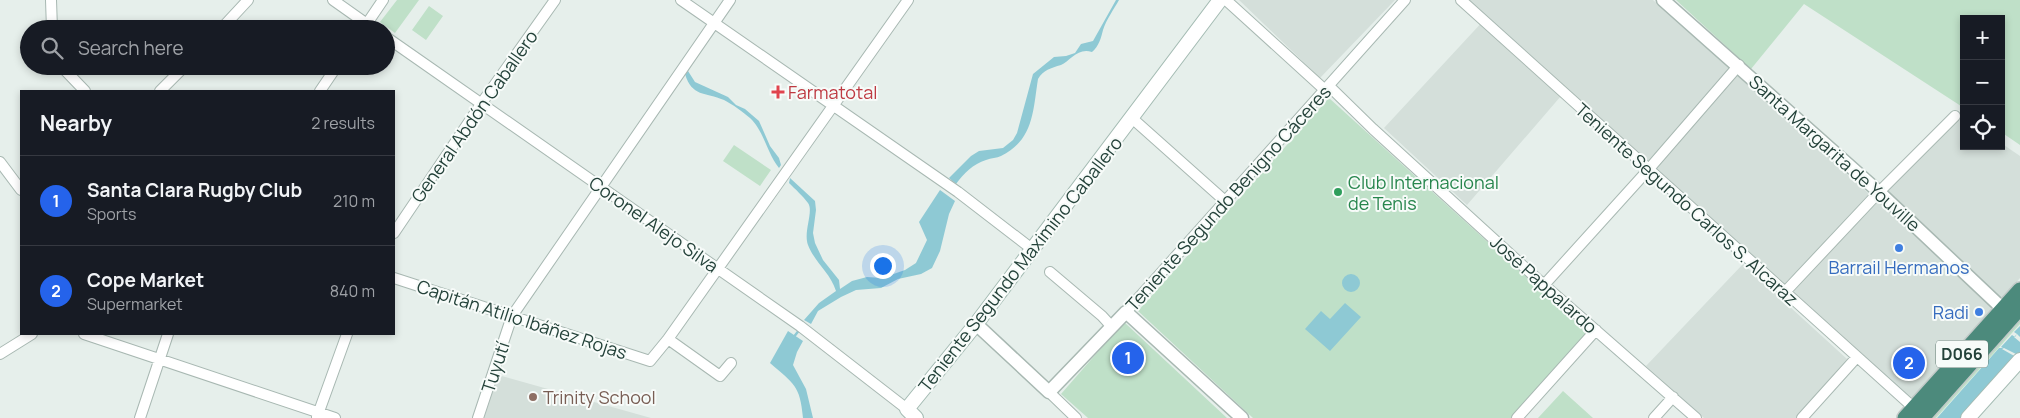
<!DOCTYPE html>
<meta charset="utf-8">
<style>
:root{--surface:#171b24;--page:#242831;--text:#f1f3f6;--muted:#9ea1a6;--line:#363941;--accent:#2563eb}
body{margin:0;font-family:Manrope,sans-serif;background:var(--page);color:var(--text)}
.controls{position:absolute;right:15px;top:15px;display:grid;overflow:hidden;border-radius:0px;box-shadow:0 2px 8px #0003}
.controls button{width:45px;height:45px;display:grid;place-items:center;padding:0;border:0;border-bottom:1px solid var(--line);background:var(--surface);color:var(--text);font:25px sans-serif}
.you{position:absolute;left:882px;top:265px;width:18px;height:18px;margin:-12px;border:4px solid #fff;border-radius:50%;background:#1a73e8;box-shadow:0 0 0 8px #1a73e833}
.badge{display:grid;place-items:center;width:32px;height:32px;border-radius:50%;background:var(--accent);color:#fff;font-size:16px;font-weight:700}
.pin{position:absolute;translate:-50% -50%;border:2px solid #fff;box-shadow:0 1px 5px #0006}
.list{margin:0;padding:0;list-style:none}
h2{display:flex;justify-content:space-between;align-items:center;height:65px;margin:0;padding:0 20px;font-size:21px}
h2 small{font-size:16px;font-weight:400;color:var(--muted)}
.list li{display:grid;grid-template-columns:32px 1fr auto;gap:15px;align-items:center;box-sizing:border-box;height:90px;padding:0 20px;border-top:1px solid var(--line)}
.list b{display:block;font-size:19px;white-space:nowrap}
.list p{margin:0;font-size:16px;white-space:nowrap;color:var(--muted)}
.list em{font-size:16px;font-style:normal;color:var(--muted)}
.icon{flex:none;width:28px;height:28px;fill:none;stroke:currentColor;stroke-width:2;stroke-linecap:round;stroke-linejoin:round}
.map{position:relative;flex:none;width:2020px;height:418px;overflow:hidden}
.search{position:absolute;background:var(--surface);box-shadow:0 2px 8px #0003;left:20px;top:20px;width:375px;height:55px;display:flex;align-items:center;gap:12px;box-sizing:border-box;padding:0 18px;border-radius:28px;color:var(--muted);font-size:19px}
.panel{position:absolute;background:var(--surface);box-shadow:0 2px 8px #0003;left:20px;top:90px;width:375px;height:245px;border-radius:0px}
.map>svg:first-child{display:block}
</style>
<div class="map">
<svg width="2020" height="418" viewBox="0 0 2020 418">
<rect width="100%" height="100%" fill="#e6efeb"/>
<path fill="#d4dfda" d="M1239,0h156l-75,78z
M1464,0h189l224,201 85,-84 2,2v27h37v-3l19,13v122l-107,123 -346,-312 -100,116 -83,-77 101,-109z
M1743,264l104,95 -51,59h-92l-58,-52z
M498,375l153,43h-167z"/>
<path fill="#bfe0c8" d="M397,0h22l-24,33 -15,-11z
M1676,0h344v145l-19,-13v-113h-37v89l-160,-104 -53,65z
M429,6l14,10 -17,24 -14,-10z
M1329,98l260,236 -78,84h-258l-115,-107z
M734,145l37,25 -11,16 -37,-25z
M2020,317v7l-84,94h-7z
M1124,322l103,96h-139l-27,-24z
M1563,391l30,27h-55z"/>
<path fill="#8ec9d4" d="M1116,0h3c-5,9 -13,20 -16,30 -2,8 -4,16 -11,22 -14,-5 -22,9 -31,13 -10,3 -18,5 -23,14 -5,31 -4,61 -37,77 -4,2 -10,2 -15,4 -13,4 -22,13 -30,24l-7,-6 22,-22 8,-5 24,-3 10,-8 4,-7 16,-59 21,-17 12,-1 9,-3 6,-9 12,-3z
M688,71l7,11 33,15 8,8 9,4 14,12 11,25 9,12 2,7 -2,3c-12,-15 -15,-37 -29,-50 -7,-6 -18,-14 -26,-18 -19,-8 -32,-3 -39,-26z
M790,178l25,23 1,9 -3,23 2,10 8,17 16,20 1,9 12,-8 15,-4 15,1 23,-8 11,-7 11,-23 -8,-18 21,-32 15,11 -6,13 -9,37 -8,17 -11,6 -23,5 -17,9 -25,2 -15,7 -23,14 -7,13 -7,-4 15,-17 17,-12c-6,-19 -21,-28 -28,-46 -5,-13 6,-34 0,-42 -5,-7 -13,-14 -19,-20z
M1342 283a9 9 0 1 1 18 0a9 9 0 1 1-18 0Z
M1345,303l16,14 -31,34 -25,-22 16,-18 9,8z
M2020,326v11l-3,-3 -3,3 6,5v11l-2,2 -14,-7 -2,1 14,8 -55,61h-24l62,-70h4l-2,-1 11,-12 3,2 2,-3 -3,-2z
M788,331l15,10 -6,11 -4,13 13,24 7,29h-10c-3,-33 -9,-34 -33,-55z"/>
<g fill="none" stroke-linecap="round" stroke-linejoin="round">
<path stroke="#8ec9d4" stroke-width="2.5" d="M793,338l7,-9"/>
<g stroke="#a8b8b2" stroke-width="12">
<path id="minor" d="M51,0l1,29
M333,0l41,29
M681,0l277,192 74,57
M1226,0l99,90
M1461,0l453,408
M364,28l19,-28
M221,29l27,-29
M386,37l414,289 107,83
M61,66l24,25
M1329,86l44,43 171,156 152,133
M160,91l25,-25
M320,91l17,-25
M1133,119l92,82
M0,162l21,28
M394,233l87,-129 74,-104
M1050,272l52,44 10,11
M394,278l256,83 18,-22 240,-339
M1544,285l104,-115 91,-105
M1785,292l94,-100 76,-76
M1126,312l279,-312
M84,334l251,84
M668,339l52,37 11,-13
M0,354l32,-20
M1049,392l27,26
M317,417l30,-83
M140,418l28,-84
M478,418l34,-102 218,-316
M1517,418l79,-88
M1654,418l19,-21
M1802,418l55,-61"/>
</g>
<g stroke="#a8b8b2" stroke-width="15">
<path id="tertiary" d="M1663,0l216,192 124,117
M976,324l73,68 77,-80 116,106"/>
</g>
<g stroke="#a4bbb3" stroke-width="16">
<path id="secondary" d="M916,418l-9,-9 69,-85 244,-324
M1968,418l52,-58"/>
</g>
<g stroke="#c2cac8" stroke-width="18">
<path id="trunk" d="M1905,418l115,-128
M1922,418l98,-110"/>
</g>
<use href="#minor" stroke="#fff" stroke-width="10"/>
<use href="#tertiary" stroke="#fff" stroke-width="12"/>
<use href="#secondary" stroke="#fff" stroke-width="14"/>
<use href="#trunk" stroke="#4c8a7c" stroke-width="15"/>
</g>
<path fill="#e0444e" stroke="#f7fbf9" stroke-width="2" d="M775.5 84.5h5v5h5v5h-5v5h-5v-5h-5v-5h5z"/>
<circle fill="#2e9e5b" stroke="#f7fbf9" stroke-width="2" cx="1338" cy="192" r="5"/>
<g fill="#3f7fe0" stroke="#f7fbf9" stroke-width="2">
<circle cx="1899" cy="248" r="5"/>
<circle cx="1979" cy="312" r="5"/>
</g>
<circle fill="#8d6e63" stroke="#f7fbf9" stroke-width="2" cx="533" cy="397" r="5"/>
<g text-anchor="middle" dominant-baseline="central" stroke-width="4" stroke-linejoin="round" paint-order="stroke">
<rect fill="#f7fbf9" stroke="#637a73" stroke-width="1" x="1936" y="340.5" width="52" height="27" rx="4"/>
<g font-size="16" font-weight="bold" fill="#24423a">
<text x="1962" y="354">D066</text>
</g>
<g font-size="18" fill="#be3a42" stroke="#f7fbf9" text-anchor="start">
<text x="788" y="92">Farmatotal</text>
</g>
<g font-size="18" fill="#24423a" stroke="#f7fbf9">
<text transform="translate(474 116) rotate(-55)">General Abdón Caballero</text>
<text transform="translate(1835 153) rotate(42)">Santa Margarita de Youville</text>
<text transform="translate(1228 198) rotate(-48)">Teniente Segundo Benigno Cáceres</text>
<text transform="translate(1687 204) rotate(42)">Teniente Segundo Carlos S. Alcaraz</text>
<text transform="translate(654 224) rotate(35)">Coronel Alejo Silva</text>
<text transform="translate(1020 264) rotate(-52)">Teniente Segundo Maximino Caballero</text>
<text transform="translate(1544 284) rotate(42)">José Pappalardo</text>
<text transform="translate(522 319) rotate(18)">Capitán Atilio Ibáñez Rojas</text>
<text transform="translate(495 367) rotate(-72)">Tuyutí</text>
</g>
<g font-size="18" fill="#27864d" stroke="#f7fbf9" text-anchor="start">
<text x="1348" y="182">Club Internacional<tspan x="1348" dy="21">de Tenis</tspan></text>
</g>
<g font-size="18" fill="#366cbe" stroke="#f7fbf9">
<text x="1899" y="267">Barrail Hermanos</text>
<text x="1969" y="312" text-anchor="end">Radi</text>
</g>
<g font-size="18" fill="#785e54" stroke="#f7fbf9" text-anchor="start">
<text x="543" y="397">Trinity School</text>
</g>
</g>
</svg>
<div class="controls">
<button>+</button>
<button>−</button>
<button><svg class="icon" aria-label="locate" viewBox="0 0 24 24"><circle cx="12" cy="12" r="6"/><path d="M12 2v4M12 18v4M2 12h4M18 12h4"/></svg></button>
</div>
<div class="you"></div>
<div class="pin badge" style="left:1128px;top:358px">1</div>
<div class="pin badge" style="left:1909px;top:363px">2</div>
<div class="search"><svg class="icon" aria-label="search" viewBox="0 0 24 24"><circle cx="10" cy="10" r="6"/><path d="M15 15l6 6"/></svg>Search here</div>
<section class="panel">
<h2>Nearby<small>2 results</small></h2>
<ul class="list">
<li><span class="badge">1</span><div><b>Santa Clara Rugby Club</b><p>Sports</p></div><em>210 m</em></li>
<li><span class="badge">2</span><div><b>Cope Market</b><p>Supermarket</p></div><em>840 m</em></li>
</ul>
</section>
</div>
